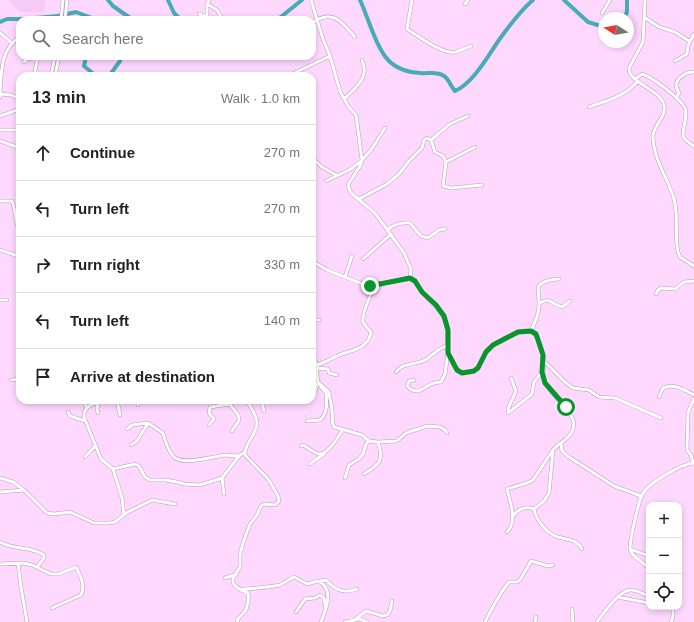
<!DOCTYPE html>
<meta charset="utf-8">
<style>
:root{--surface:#fff;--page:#f2f2f2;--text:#222;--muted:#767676;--line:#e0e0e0}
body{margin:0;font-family:Helvetica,sans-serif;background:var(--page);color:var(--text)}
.controls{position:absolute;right:12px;bottom:12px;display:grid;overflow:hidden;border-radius:8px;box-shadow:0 2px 6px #0003}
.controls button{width:36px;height:36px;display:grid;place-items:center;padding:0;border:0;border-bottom:1px solid var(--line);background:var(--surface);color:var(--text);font:20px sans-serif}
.compass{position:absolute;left:598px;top:12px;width:36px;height:36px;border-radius:50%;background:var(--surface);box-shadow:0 2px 6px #0003;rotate:281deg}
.stop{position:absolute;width:12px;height:12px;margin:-9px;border:3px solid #06962c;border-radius:50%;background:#fff}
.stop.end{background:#06962c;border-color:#fff;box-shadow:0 1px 4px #0008}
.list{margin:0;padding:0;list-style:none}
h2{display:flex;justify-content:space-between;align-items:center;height:52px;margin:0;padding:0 16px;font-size:17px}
h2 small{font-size:13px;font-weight:400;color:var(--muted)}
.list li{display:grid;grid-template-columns:26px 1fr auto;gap:12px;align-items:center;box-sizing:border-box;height:56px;padding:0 16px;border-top:1px solid var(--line)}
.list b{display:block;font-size:15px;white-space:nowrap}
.list em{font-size:13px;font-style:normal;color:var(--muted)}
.icon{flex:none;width:22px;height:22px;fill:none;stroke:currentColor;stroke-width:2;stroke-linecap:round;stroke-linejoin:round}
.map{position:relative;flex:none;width:694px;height:622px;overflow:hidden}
.search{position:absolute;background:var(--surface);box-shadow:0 2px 6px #0003;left:16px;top:16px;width:300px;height:44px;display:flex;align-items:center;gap:10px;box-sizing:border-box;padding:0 14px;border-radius:12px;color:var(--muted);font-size:15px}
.panel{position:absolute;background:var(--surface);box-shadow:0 2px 6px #0003;left:16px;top:72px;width:300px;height:332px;border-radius:12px}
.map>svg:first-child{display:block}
</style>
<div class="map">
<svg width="694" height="622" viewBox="0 0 694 622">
<rect width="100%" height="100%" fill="#fed8ff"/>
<path fill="#f5caf6" d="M8,0h38l-2,12h-24z"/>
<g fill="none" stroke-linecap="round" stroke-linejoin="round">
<path stroke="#46acb7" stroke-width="4" d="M108,0l5,6 20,14
M168,0l6,13 7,7
M360,0c8,17 16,48 29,61 8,8 21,12 31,12 9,1 17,-2 24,3 5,3 7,11 11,15 18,-8 33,-35 44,-51 10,-14 21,-29 34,-40
M564,0l24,22 16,5
M624,18l3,-6v-12
M277,20l25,-20
M0,22l7,-3h18l33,-3 18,-4 16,6v2
M86,56l-2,10 12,10
M109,76l11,-15 2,-5"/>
<g stroke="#bb98bc" stroke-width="4">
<path id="minor" d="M311,0l12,39 7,17 10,35 8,15 8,9 6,45
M412,0l-5,29c11,7 36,26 49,23 5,-2 10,-4 15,-6
M645,0l-2,42 -14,26c-1,15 31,21 35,37 3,13 -12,20 -11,33 1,22 15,41 21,61 5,18 0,36 4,53l2,5 14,9
M207,4l10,6 6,10
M465,4l3,-4
M602,13l8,-13
M199,14l8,3v-13l2,-4
M644,17l15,10 16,5 14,9
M61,20l2,-20
M65,20l2,-20
M312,23c20,-15 30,-1 43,14
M0,33l12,10
M675,61l12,-7 1,-9 6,-11
M24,62l3,-3 11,-2
M34,76l4,-20
M51,76l4,-20
M55,76l4,-20
M288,76l42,-20
M635,79l7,-5c10,3 38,24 43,34 4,9 -5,24 -1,30 2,3 7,6 10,8
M0,94l11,1 9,4
M0,97c1,-22 0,-49 20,-60
M676,98l3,-5c-1,-2 -2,-4 -3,-7 0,-8 11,-15 18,-14
M344,99c12,-12 26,-21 18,-39
M589,107c19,-7 35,-10 49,-26
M0,116l20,-7
M385,128l-14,22 -9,10 -2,6 -11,17 -1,3 3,7 24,20 29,40 7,16 -1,10
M0,130h20
M431,140l19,-16 18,-8
M0,141l20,7
M312,158l10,9 14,8
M446,162l29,-15
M326,181l23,-11 11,-8
M20,184l-1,-8 1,-6
M359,199l28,-15 12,-10 10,-13 13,-13 2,-8 3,-2 4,2 4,12 8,4 3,6 -3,24 8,2 31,-3
M0,201h12c4,9 3,24 8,29
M387,230c7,-6 14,-8 23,-7l11,13 7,2 11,-8 6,-1
M0,250l18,6
M20,252l-2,4 2,4
M363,259l28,-25
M312,261l15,9 38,15h5l40,-6c6,3 8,8 12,13 11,13 22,19 25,37 2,7 -1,16 1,24 1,4 4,7 5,11 2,3 3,5 5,7 3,2 6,2 9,2 13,-2 13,-13 19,-22 6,-7 28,-19 37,-20 8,-1 13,2 16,10 2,6 5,14 5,21 0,7 -3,13 1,20 9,21 49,38 16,61l1,8 7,6 45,29 27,10
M345,277l7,-21
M656,294l2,-4 3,-2 14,1 9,-7 10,-1
M0,300h7
M540,303c10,-7 12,2 22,4l8,-6
M312,320h7
M531,331c9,-19 9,-23 7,-44 4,-6 14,-8 21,-8
M312,356l5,9v11l1,6 11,10c0,6 3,12 3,19 1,5 -1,11 2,16l28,8 7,6 9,1 19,-1 9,-8 21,-7 13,1 5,3 2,3
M544,362l2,1 20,20 7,5 16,2 10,7 16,1 46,20
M317,365c7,-2 13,-6 20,-9 13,-6 31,-6 34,-24 -3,-3 -6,-6 -8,-10 -2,-9 9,-29 12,-38
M317,368l11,1 1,4 8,2
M396,372c7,-10 20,-7 29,-12 8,-5 13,-12 22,-14
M511,378l5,13 -8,18v4l24,-19 2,-12 8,-10
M11,380l9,-1
M414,380l-5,1 -2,5c10,10 15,3 24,-2 3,-1 7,-2 10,-2l4,-8 3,-21
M312,394l3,-3 3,-9
M659,397l4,-9c12,-5 21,2 31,7
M111,400c-11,3 -28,2 -27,17l17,42 12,10 9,29 2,17
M117,400l3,15
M231,400l-1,4c2,5 12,11 8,18 -2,3 -4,5 -6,9
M247,400c3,7 10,15 10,23 0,12 -13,20 -12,32l24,25 9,16 1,5 -4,4 -11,-1 -3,2 -4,9 -7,9 -6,16 -4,14v13l-7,11v5c2,3 4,5 7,6 2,1 37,-3 40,-4 5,-2 9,-6 14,-8l13,7 11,-3c17,8 8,28 3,41
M261,400l3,11
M97,403v6l1,4 -1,-4 1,-6
M138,405l1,-5
M87,407l-2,-3 2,-4
M68,412l2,4 15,5
M307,421l13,-1c8,-7 7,-17 6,-27l-5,-6 -1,-2
M209,425l5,-6 -5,-6 1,-6 20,-3
M127,429l5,-4 16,-2
M131,445l6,-4 11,-18 15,10c2,8 5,17 10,23 7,10 40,1 51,-1 5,0 10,1 15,1
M301,446l2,-1c4,2 12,9 17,9 9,-1 19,-18 23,-25
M85,457l11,-12
M693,463l-2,-8 -4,-5 1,-38 6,-13
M310,464l15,-11
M113,469l22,-5 4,2 6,11 5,3h15l12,2 7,2 16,1 22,-7 17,-22 6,-4
M364,474c16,-10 20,-13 14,-32
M0,478l13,4 11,8
M222,478l2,16
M345,478l4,-13 10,-6 4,-5 3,-10 3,-3
M0,492l24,-2 23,23 7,1 16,-2 24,11h15l6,-1 11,-9 26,-13 23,4
M534,509c2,11 13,25 24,28 10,3 19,2 24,12
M513,516c5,-7 12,-10 21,-7l10,-8 5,-8 4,-43 7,-7
M507,532c11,-11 3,-30 0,-43l20,-6 6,-3 20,-30
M0,542c13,8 31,4 44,13v3l-7,9
M630,549l19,7
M18,563l3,24 6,35
M0,564l23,-1 9,2 19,9h8l17,-7c4,9 10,18 5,28l-29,13
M679,566l1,1
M649,568l-16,-13 -3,-6c0,-9 8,-46 12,-54 6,-12 39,-31 52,-32
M225,578l12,-4
M320,581l6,-1c9,10 18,14 31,9
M617,597l32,6
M572,609l1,13
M296,612l9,-13 10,-1 5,-3 4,3 2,11
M353,621l13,-10 17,5 4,-1 3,-4 2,-10
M237,622c1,-6 5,-6 8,-11 3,-4 4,-13 3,-18l-7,-3
M345,622l15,-3 7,3
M485,622c7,-14 14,-28 24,-40h8l3,-2 11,-19 17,5 5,-1
M535,622l1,-5
M597,622c6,-8 23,-33 34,-32 6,0 12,4 18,6
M671,622l2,-6v-9"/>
</g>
<use href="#minor" stroke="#fff" stroke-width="3"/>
</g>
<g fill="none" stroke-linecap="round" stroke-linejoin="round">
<path stroke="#06962c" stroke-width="5" d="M370,286l40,-8 5,3 7,11 14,13 8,11 4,14v23l9,17 5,3 12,-2 4,-3 8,-16 7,-7 25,-13 13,-1 5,3 7,21 -1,17 3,11 21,24"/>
</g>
</svg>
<div class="controls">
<button>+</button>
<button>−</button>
<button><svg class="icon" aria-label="locate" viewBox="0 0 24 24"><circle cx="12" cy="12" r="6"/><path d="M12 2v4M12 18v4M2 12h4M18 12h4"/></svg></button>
</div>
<svg class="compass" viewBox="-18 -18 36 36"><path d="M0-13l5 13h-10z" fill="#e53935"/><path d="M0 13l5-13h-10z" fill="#767676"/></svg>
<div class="stop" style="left:566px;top:407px"></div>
<div class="stop end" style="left:370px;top:286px"></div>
<div class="search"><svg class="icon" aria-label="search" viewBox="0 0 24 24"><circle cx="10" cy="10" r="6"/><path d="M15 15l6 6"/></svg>Search here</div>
<section class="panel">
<h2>13 min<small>Walk · 1.0 km</small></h2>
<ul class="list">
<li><svg class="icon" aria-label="ahead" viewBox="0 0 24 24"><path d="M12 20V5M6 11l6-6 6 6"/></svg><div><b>Continue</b></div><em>270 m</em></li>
<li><svg class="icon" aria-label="left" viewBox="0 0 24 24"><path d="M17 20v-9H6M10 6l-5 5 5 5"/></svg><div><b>Turn left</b></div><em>270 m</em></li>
<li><svg class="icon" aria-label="right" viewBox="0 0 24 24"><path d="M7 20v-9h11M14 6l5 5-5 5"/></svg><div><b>Turn right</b></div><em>330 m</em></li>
<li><svg class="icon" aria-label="left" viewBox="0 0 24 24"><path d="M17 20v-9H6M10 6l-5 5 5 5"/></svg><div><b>Turn left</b></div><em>140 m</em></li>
<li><svg class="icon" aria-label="arrive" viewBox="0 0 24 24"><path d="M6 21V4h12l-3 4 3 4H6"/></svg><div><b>Arrive at destination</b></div></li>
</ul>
</section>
</div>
